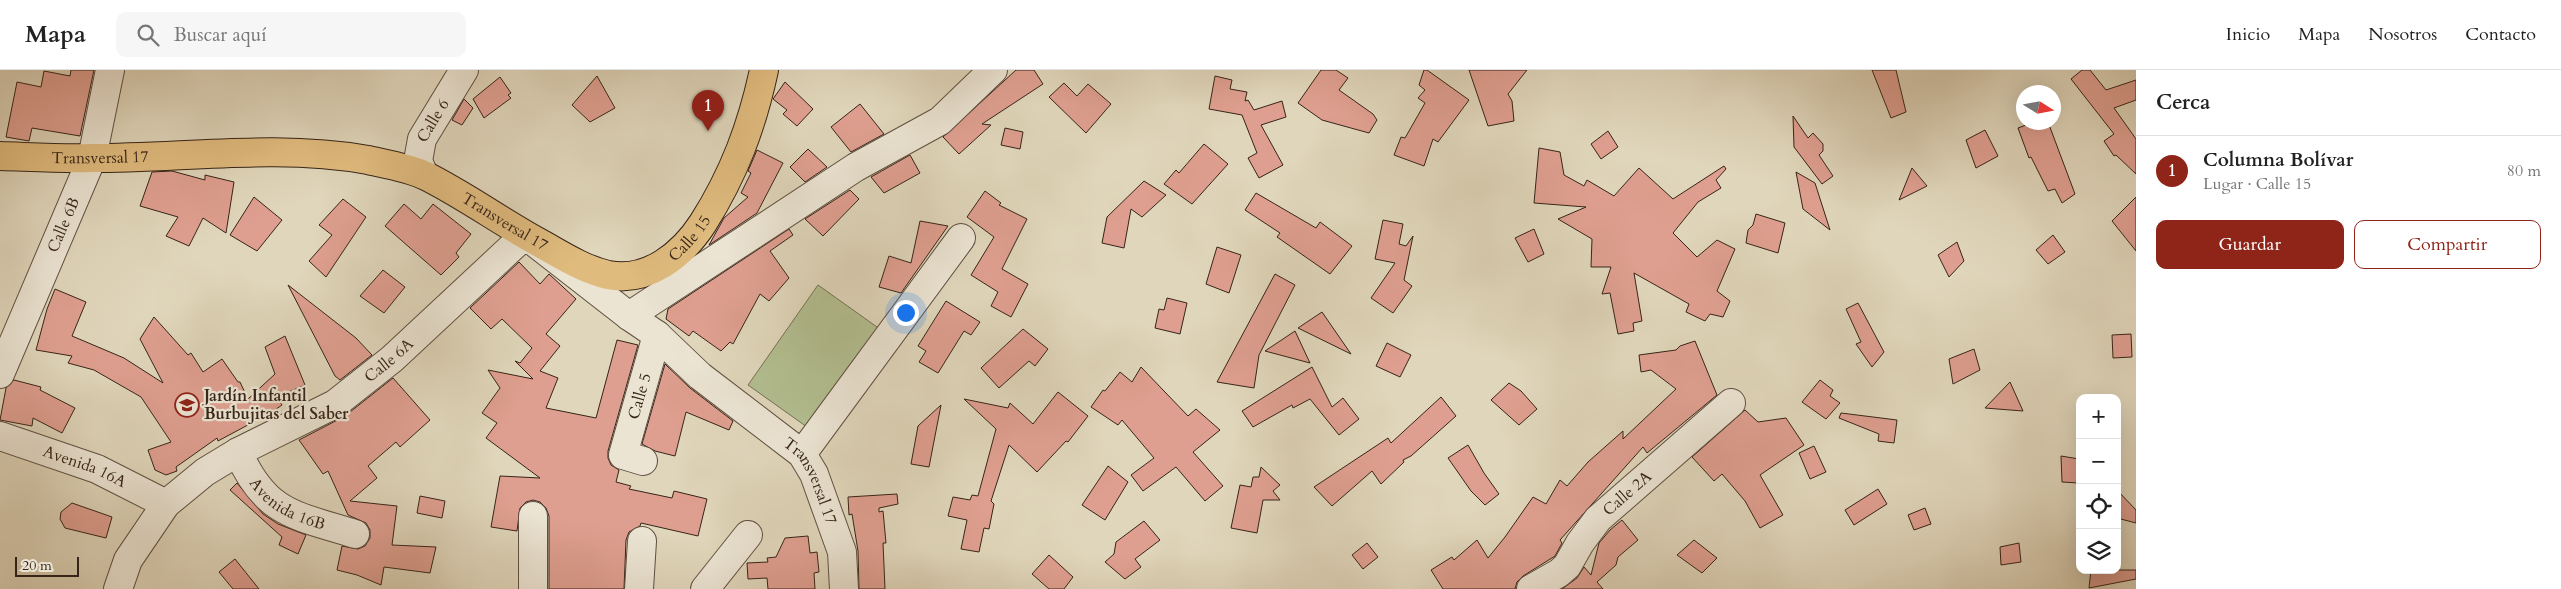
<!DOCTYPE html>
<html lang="es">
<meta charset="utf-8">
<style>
:root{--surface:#fff;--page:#f6f6f6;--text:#222;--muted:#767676;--line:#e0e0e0;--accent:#8f2418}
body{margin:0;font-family:Cardo,serif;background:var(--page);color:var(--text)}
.controls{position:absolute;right:15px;bottom:15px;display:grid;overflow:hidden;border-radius:10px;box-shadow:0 5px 20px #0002}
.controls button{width:45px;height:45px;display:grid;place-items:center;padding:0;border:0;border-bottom:1px solid var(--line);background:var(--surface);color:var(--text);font:25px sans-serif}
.compass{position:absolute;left:2016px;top:15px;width:45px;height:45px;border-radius:50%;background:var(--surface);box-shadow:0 5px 20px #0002;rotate:101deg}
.scale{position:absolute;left:15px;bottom:12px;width:64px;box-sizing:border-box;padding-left:5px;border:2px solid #362418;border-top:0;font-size:14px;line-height:18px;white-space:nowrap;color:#362418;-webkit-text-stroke:4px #ebe4d3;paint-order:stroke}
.you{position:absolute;left:905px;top:242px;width:18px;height:18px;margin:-12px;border:4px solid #fff;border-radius:50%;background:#1a73e8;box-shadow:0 0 0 8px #1a73e833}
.badge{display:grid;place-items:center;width:32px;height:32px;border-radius:50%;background:var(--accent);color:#fff;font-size:16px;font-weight:700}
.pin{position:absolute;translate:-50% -41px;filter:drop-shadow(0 1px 2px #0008)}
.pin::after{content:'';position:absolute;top:26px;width:18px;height:15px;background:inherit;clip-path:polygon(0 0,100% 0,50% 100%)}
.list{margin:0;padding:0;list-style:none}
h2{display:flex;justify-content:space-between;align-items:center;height:65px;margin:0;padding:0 20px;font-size:21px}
h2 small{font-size:16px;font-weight:400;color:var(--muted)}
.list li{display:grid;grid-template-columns:32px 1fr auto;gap:15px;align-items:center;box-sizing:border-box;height:70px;padding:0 20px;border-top:1px solid var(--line)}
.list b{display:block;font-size:19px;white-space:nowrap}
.list p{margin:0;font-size:16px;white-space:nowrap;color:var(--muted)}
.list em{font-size:16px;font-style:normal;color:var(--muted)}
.actions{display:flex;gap:10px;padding:15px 20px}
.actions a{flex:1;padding:11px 0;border:1px solid var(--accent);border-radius:10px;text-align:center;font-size:18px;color:var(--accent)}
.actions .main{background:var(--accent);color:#fff}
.icon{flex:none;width:28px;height:28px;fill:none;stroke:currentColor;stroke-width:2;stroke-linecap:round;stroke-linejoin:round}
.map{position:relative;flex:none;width:2136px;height:519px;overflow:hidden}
header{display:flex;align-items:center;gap:30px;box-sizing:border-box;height:70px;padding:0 25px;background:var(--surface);border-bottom:1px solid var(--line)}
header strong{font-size:24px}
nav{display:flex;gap:28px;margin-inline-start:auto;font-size:18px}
.search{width:350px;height:45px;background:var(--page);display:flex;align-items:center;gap:12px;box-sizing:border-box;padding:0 18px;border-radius:10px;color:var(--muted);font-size:19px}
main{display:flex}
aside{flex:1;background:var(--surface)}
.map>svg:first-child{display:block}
</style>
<header>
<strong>Mapa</strong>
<div class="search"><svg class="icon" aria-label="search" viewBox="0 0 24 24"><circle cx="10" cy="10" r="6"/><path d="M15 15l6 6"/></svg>Buscar aquí</div>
<nav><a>Inicio</a><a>Mapa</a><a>Nosotros</a><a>Contacto</a></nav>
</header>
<main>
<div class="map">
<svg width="2136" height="519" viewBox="0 0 2136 519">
<rect width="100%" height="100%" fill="#e0d6bb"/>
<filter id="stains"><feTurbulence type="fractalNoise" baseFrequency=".004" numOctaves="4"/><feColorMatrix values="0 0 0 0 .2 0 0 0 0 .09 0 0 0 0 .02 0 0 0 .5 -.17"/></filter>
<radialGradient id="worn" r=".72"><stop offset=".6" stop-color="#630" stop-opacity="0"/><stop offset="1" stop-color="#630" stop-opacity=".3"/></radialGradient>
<path fill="#b2be90" stroke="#747154" d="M818,215l66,47 -70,100 -66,-47z"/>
<path fill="#df9f90" stroke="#362418" d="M71,0h23l-14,66 -48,-8 -3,13 -23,-4 11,-55 24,5 3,-16 26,5z
M1016,0h18l9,14 -61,40 9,1 -32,29 -16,-17z
M1321,0h15l12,8 -9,12 34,24 4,6 -8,13 -47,-13 -24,-17z
M1424,0h3l42,30 -31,42 -5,-3 -9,27 -30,-11 7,-18 4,1 20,-35 -7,-5 7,-8 -6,-5z
M1469,0h58l-19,24 4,7 2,20 -26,5z
M1872,0h24l10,42 -15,6z
M2082,0h8l16,20 30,-10v20l-22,8 22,31v35l-20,-19 -2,1 -10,-15 10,-7 -43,-55z
M597,6l18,32 -25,14 -18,-17z
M1215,6l17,4 -2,9 17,3 -2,9 3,-1 6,10 28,-9 4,16 -25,8 22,40 -24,13 -11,-20 9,-5 -15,-38 -33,-6z
M500,7l11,16 -3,2 3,3 -27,20 -11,-19z
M785,12l28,27 -16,17 -14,-12 4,-4 -14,-11z
M1064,13l13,13 11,-12 23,20 -25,29 -37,-36z
M464,29l9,9 -11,17 -10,-5z
M860,34l24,30 -33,18 -20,-25z
M1793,46l15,22 5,-5 10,11v7l-4,4 14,21 -11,8 -28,-37z
M2034,52h14l27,72 -13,9 -7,-14 -7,2 -17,-34 -2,1 -11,-30z
M1005,58l18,4 -3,17 -19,-4z
M1985,60l13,26 -22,12 -10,-28z
M1608,61l10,16 -17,12 -10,-15z
M1204,74l24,20 -36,40 -28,-20 12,-14 3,3z
M1539,78l21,4 4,23 20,11 3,-6 27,16 25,-28 34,31 51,-33 2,3 -10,11 5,8 -23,14 -25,31 24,24 20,-17 18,9 -18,42 13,10 -7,16 -13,-3 -5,7 -19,-9 3,-8 -55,-31 8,48 -9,2 1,8 -16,3 -8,-41 -8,1 9,-27h-20l1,-28 -34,-20 28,-12 -52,-4z
M808,79l19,18 -22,15 -15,-15z
M757,80l26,13 -26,50 -48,32 15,-27 24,-21 -7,-4 10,-20 -3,-2z
M910,85l10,18 -36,20 -13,-16z
M1912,98l15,18 -28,14z
M172,101l33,9v-5l29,7 -8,51 -23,-15 -14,28 -23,-10 12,-19 -38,-11 12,-34z
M1796,102l19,11 15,47 -27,-21z
M1144,111l22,14 -24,22 -11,-8 -7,39 -22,-5 5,-26z
M850,120l9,9 -36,37 -18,-17z
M985,121l16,12 -2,2 28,14 -25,50 26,15 -17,33 -20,-11 7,-14 -27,-17 23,-38 -27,-20z
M1256,123l60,35 4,-6 32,24 -22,28 -53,-37 3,-4 -35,-23z
M254,127l28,23 -25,31 -27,-16z
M2136,127v54l-24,-30z
M343,129l23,18 -40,60 -17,-16 23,-26 -13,-10z
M404,134l17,15 12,-15 38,30 -15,19 3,4 -18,18 -56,-49z
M1756,144l29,9 -7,30 -32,-10 2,-13 5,-5z
M1383,150l20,4 -4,20 7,2 7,-10 -9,44 8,6 -19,27 -22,-15 24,-35 -20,-4z
M920,151l28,5 -47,67 -22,-6 10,-31 22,7z
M789,159l4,6 -23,16 19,27 -20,23 -9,-7 -27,50 -3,-2 -9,9 -28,-20 -4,5 -23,-17 2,-10z
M1534,159l10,25 -16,8 -13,-24z
M2053,165l12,17 -17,12 -12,-14z
M1957,172l7,19 -15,16 -11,-22z
M1217,177l24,8 -12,38 -23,-9z
M519,192l21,22 9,-10 27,25 -30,35 14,12 -20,25 18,7 -12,30 50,10 21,-78 21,5 -30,106v7l3,7 8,5 -3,12 15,4 -2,3 43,9 2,-7 33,8 -9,37 -57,-13 -1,3 -11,6 -3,8 -2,49h-75v-73l-3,-8 -6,-6 -7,-2 -7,2 -6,6 -3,23 -26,-4 9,-51 40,2 -54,-40 11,-15 -15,-10 18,-25 -12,-18 45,9 -18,-18 5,2 12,-15 -30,-29 -11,10 -21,-21z
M383,200l22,17 -21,26 -24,-17z
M1275,204l20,11 -36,70 -5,33 -37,-6z
M288,215l68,53 16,17 -32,25 -5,-4z
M55,219l31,13 -14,34 52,22 39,25 -23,-44 14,-22 34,38 3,-2 12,19 19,-13 16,23h2l8,17 27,-25 -10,-27 20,-11 20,49 -28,12 5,8 -10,7 -54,29 -1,-3 -41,29 1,4 -11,4 -11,-5 -7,-20 23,-8 -30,-45 -47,-27 -26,-7 4,-7 -36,-6 11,-41z
M1167,228l20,5 -7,31 -25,-6 4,-19 5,1z
M946,231l34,21 -9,13 -7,-4 -26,42 -19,-11 7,-11 -8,-5z
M1858,233l26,49 -12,15 -16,-23 5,-2 -15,-33z
M1322,242l29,42 -53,-26z
M1023,259l25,20 -13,17 -6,-5 -30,27 -18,-20z
M1295,261l15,32 -45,-12z
M2131,264l1,23 -19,1 -1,-23z
M1695,271l22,54 -70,58 -4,-6 -83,93 2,3 -7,13 -32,20 -6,6 -2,7h-72l-12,-19 21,-13 2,3 23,-20 11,18 17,-21 28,-40 13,7 14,-24 7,6 21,-24 35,-31v8l53,-50 -25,-19 -10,2 -2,-17 37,-5 4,-4z
M1387,273l24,12 -11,22 -24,-11z
M1974,279l6,21 -27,14 -4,-25z
M665,294l25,24 43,33 -4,9 -43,-18 -11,44 -20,-5 -13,-7z
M1141,297l47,49 8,-7 24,21 -27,22 30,34 -18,15 -29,-34 -33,24 -12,-16 23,-17 -32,-38 -4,5 -27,-18 12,-17 2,1 15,-19 12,10z
M1312,297l20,40 11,-9 16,21 -20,16 -29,-36 -17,9 -1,-3 -39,22 -11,-16z
M393,308l37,42 -30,27 -4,-5 -28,24 9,12 -27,23 47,5 -5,39 44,2 -6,26 -46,-6 -3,18 -24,-10 -20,-5 5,-24 16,3 7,-3 5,-8v-8l-4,-7 -18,-8 -20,-44 -5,3 -24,-34 46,-24z
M14,310l27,7 -1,3 35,18 -13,25 -29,-15 -1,8 -32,-6 6,-32z
M1820,310l13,10 -3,6 10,7 -14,16 -24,-17z
M2010,312l13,29 -38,-3z
M1509,313l12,8 16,18 -18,16 -28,-25z
M1058,322l30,24 -20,26 -2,-1 -29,31 -28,-27 -18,56 3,3 -5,25 -5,-1 -5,24 -18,-3 6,-29 -19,-4 5,-19 17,3 2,-5 6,1 18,-67 -32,-30 44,9 2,-5 23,21z
M1441,327l15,19 -45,40 -8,4 1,2 -23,22 -9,-13 -40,35 -18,-19 74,-49 3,5z
M941,335l-12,62 -18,-3 7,-38z
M1745,340l13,12 28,-4 18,27 -44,30 23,40 -23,13 -15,-27 -23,-27 -8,7 -22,-24z
M1841,343l56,7 -3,23 -16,-2 1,-7 -40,-16z
M1468,375l16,28 15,21 -14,11 -14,-14 -23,-33z
M1814,376l12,26 -16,7 -11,-26z
M2061,386l18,3v24l-17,-1z
M1108,396l20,16 -23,38 -23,-15z
M1261,397l19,18 -7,6 7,9h-17l-6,33 -26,-5 9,-43 11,2 2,-10h6z
M237,413l26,31 15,10 28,11 -8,19 -19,-9 3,-8 -52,-47z
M1878,419l9,15 -33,21 -9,-15z
M2117,420l19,20v13l-19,-5z
M897,424l1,10 -19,4v4l4,-1 3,32h-3l2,46h-26l-1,-38 -6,-37 -3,1 -1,-18z
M420,426l25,5 -3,17 -25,-5z
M72,433l40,14 -6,21 -41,-10 -5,-9 1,-7z
M1925,438l6,16 -17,6 -6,-15z
M1622,450l16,20 -20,17 -2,8 -19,17 6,7h-41l15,-11 7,-11 7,8 8,-32 11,-13z
M1144,451l16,19 -25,19 6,8 -16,12 -20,-17 9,-8 2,-12z
M808,466l2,17 7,-1 2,20 -5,1 1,16h-47l-1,-11 -19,1 -1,-16 21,-1 -1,-4 9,-1 9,-19z
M1694,470l23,18 -15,15 -25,-18z
M1367,473l11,14 -15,12 -11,-14z
M2019,473l2,19 -20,3 -1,-18z
M1049,485l24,22 -9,12h-15l-17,-15z
M235,489l24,30h-26l-14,-17z
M2091,500h45v9l-47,9z"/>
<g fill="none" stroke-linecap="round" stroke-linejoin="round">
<g stroke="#605041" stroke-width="30">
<g id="minor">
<path id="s1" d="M424,105l-6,-14 4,-22 42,-69"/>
<path d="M629,246l227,-149 84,-46 53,-51"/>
<path id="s2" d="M0,304l92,-216 18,-88"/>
<path id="s3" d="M0,366l97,33 69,35"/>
<path id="s4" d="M238,382c28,63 57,63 117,82"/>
<path d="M802,384l159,-216"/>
<path id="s5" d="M643,391l-20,-6 34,-120"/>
<path id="s6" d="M118,519l10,-29 38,-56 39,-32 33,-20 97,-48 57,-45 133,-124 104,81 28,19 43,41 102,78 12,20 28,78 2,37"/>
<path d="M533,519v-73"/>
<path d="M639,519l3,-48"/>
<path d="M705,519l43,-54"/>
<path id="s7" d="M1531,519l28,-16 8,-7 13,-23 18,-24 133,-116"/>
</g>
</g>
<g stroke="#362418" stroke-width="30">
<g id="major">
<path id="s8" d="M0,86c31,1 62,3 92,2 92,0 185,-14 276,2 18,4 42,8 58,16 38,19 74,45 112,66 22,12 44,27 70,33 40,8 75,-21 95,-52 31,-49 49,-97 61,-153"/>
</g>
</g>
<use href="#minor" stroke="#ebe4d3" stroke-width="28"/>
<use href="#major" stroke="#e0bb7e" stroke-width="28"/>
</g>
<defs>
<g id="school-ring" transform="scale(1.25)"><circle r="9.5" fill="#ebe4d3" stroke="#8f2418" stroke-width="1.5"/><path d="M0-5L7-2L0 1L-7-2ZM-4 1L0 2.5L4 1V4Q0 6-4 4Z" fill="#8f2418"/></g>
</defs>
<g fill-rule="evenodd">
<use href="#school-ring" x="187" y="335"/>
</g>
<g text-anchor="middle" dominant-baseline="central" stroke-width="4.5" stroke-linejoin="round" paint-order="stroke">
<g font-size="16" fill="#362418" stroke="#ebe4d3">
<text stroke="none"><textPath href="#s1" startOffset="59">Calle 6</textPath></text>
<text stroke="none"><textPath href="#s8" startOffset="100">Transversal 17</textPath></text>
<text stroke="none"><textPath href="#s2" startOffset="162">Calle 6B</textPath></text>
<text stroke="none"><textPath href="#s8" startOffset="520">Transversal 17</textPath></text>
<text stroke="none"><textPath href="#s8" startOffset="731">Calle 15</textPath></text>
<text stroke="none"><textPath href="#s6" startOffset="365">Calle 6A</textPath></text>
<text stroke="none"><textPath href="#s5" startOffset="82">Calle 5</textPath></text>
<text stroke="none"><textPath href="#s3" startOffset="90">Avenida 16A</textPath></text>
<text stroke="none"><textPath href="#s6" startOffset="931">Transversal 17</textPath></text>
<text stroke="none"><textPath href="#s7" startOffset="138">Calle 2A</textPath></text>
<text stroke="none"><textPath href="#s4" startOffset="75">Avenida 16B</textPath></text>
</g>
<g font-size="16" font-weight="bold" fill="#362418" stroke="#ebe4d3" text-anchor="start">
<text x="204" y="326">Jardín Infantil<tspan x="204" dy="18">Burbujitas del Saber</tspan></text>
</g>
</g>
<rect width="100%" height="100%" filter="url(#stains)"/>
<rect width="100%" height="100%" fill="url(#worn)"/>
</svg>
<div class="controls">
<button>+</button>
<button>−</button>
<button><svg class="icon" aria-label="locate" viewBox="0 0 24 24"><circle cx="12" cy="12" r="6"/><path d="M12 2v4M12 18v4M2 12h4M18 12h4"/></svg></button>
<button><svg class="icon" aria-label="layers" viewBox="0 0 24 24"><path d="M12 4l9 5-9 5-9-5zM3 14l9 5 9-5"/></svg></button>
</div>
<svg class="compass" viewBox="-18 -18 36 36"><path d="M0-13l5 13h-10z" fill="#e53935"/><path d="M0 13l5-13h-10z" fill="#767676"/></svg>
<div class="scale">20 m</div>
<div class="you"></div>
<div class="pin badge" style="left:708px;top:61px">1</div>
</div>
<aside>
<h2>Cerca<small></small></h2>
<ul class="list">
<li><span class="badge">1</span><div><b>Columna Bolívar</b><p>Lugar · Calle 15</p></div><em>80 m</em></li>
</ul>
<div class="actions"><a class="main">Guardar</a><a>Compartir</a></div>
</aside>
</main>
